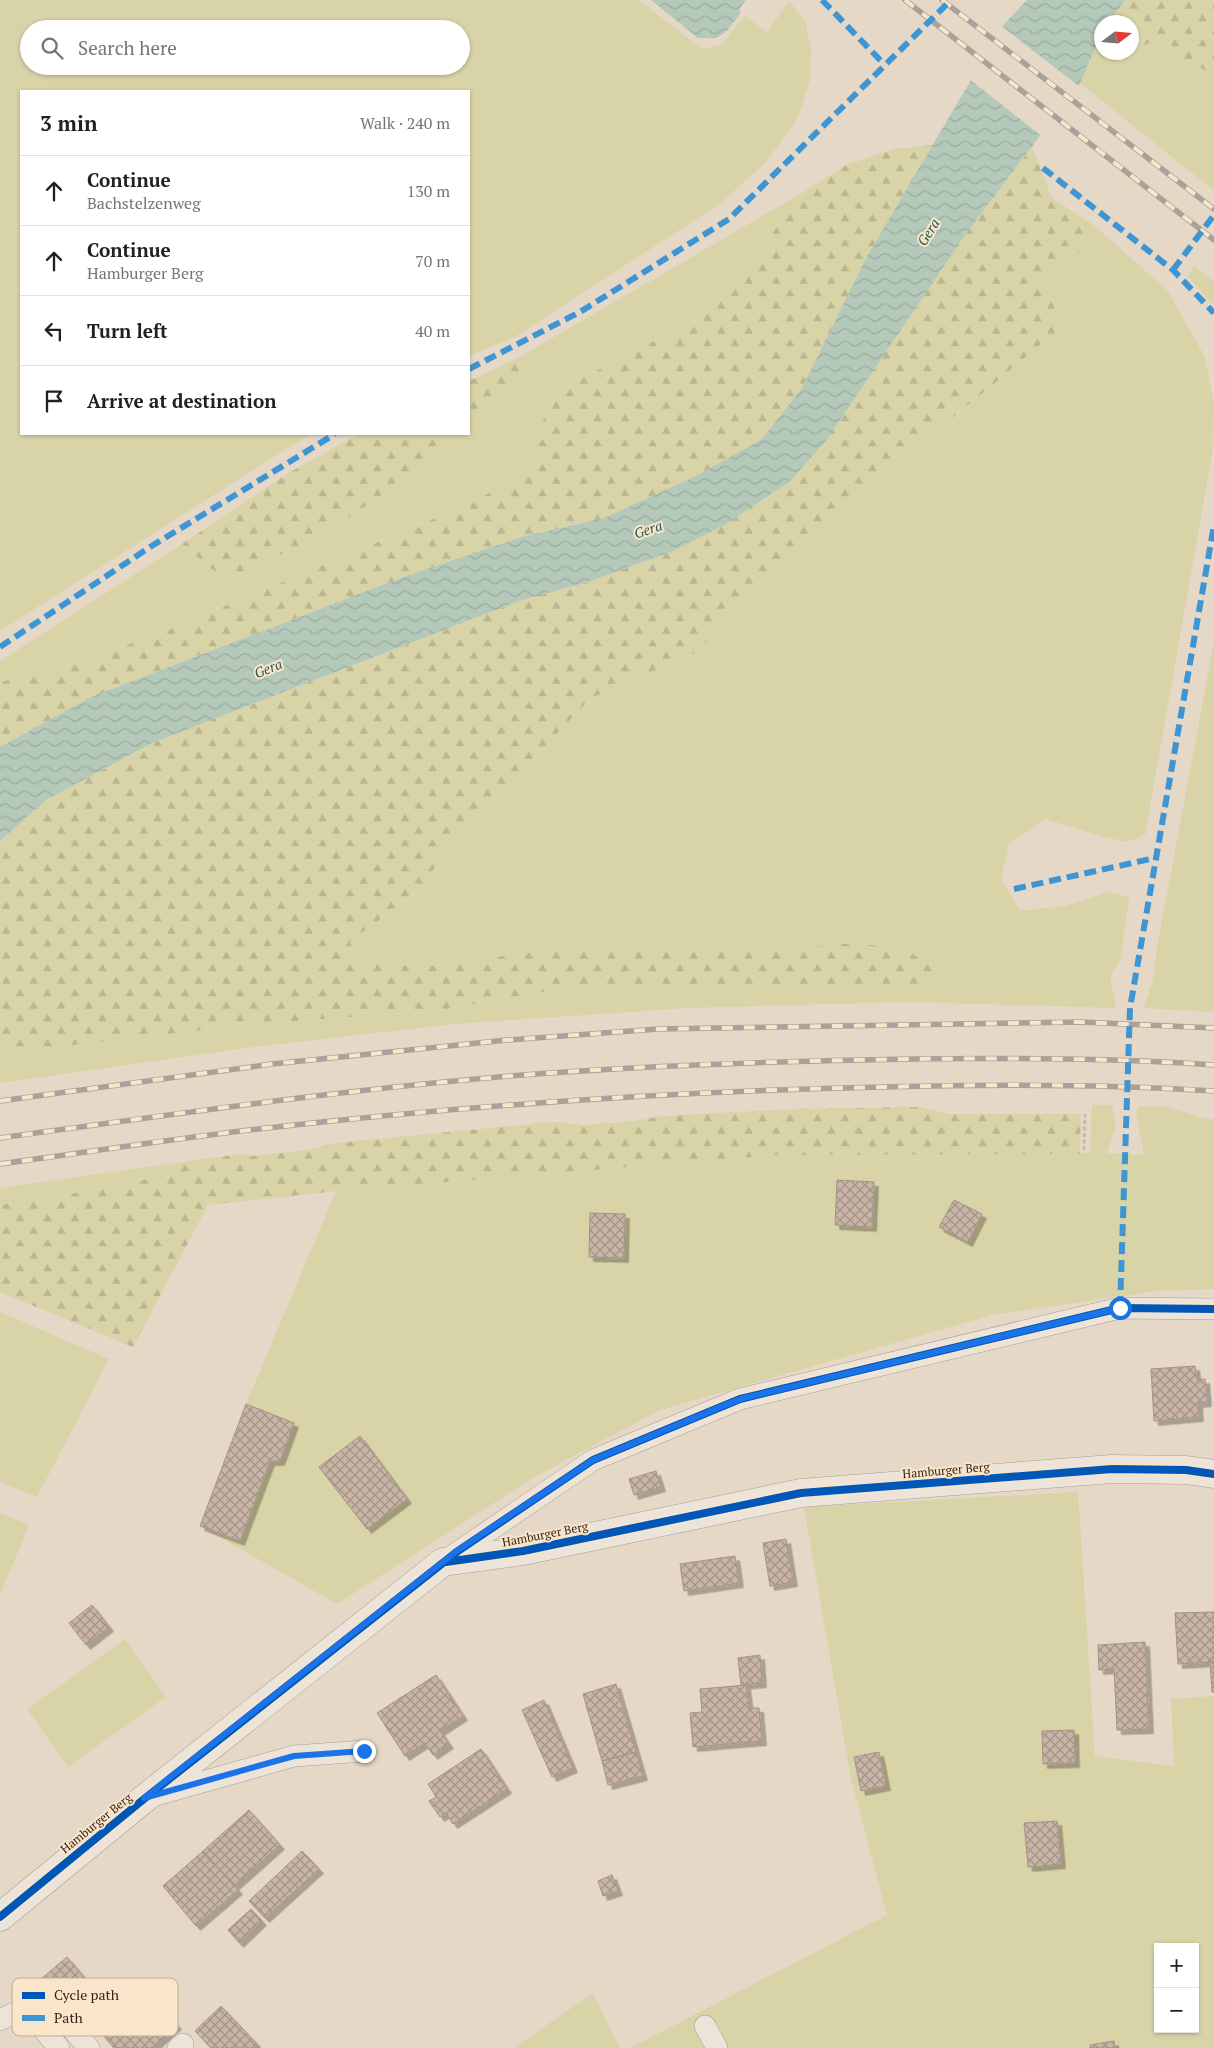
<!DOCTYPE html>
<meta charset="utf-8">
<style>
:root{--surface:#fff;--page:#f6f6f6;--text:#202124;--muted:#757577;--line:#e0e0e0}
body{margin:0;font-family:"PT Serif",serif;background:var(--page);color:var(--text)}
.controls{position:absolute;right:15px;bottom:15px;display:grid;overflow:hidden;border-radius:0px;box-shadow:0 1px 4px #0004}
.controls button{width:45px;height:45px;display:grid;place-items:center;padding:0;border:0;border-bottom:1px solid var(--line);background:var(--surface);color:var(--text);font:25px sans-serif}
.compass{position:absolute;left:1094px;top:15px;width:45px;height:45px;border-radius:50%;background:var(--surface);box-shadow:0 1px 4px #0004;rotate:74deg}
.stop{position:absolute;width:15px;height:15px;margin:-11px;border:4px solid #1a73e8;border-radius:50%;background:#fff}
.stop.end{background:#1a73e8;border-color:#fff;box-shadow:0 1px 5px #0008}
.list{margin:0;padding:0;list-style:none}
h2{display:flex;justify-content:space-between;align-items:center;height:65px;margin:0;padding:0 20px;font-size:21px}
h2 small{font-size:16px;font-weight:400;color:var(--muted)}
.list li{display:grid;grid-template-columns:32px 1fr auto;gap:15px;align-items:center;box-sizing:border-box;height:70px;padding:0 20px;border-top:1px solid var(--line)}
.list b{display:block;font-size:19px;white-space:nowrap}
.list p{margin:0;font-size:16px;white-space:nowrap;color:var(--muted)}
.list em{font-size:16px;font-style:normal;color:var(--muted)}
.icon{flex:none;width:28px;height:28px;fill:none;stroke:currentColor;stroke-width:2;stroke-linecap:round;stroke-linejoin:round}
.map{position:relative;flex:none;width:1214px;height:2048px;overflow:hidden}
.search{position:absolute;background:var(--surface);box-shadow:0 1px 4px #0004;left:20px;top:20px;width:450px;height:55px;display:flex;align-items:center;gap:12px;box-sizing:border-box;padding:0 18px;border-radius:28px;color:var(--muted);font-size:19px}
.panel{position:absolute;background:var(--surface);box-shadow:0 1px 4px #0004;left:20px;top:90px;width:450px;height:345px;border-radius:0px}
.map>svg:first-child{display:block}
</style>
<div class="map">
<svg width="1214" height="2048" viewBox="0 0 1214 2048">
<defs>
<pattern id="forest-firs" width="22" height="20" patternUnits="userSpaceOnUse" patternTransform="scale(1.25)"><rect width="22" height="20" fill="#d9d4a7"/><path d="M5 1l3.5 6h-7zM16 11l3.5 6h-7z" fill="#bbb68f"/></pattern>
<pattern id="water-waves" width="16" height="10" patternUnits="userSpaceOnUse" patternTransform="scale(1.25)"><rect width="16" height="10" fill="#b4c9b9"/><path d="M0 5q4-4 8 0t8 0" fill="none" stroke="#9bac9e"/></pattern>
<pattern id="building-cross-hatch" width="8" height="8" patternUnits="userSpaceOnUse" patternTransform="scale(1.25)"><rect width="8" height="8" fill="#c9b5a7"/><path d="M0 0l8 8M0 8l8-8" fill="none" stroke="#a49387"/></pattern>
<filter id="shadow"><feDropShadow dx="4.5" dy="4.5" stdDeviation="0" flood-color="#0004"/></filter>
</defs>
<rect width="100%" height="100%" fill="#e5d8c6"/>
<path fill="#d9d4a7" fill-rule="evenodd" d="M0,0h639l63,49 19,-4 24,-29 22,16 22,-31 16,20 6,27 -1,32 -13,40 -31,42 -45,41 -206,134 -46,19v-265h-448v343h289l-310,197zM29,29h432v37h-432z
M1101,34l1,18 21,1 2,1 38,-18 19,24 32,14v117l-134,-108z
M807,190l-28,33 -34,58 -48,38 -138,71 -23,44 -7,40 -81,39 -280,117 -99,37 -69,15v-21l182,-117 35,29 120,-48 67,-45 59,-46h6v-5l32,-27 19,-23 -2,-21z
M1095,226l73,65 37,66 9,46 -1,46 -68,386 -19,7 -25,-6 -56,-17 -36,25 -8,35 19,32 44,-5 46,-14 19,5 -8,61 -11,18 6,32 -206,-6 -222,6 -234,16 -200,23 -254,36v-30l266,-30 169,-12 155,-27 305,3 8,-38 -46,-6 -102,7 -96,-2 -132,5 -104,14 -66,-5 -7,-21 70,-51 41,-62 57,-53 73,-77 104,-45 134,-131 145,-121 71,-121 44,-35z
M1194,266l20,15v23l-4,-2 -22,-26z
M1214,641v371l-71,-4 10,-27 3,-28z
M1092,1105h20l4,19 -9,29 37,2 -8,-41 3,-8 27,1 38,11 10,1v170l-57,2 -165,24 -332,95 -124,66 -199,128 -137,-78 46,-122 90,-213 439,-36 315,-2z
M182,1162l-47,22 -135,21v-17z
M0,1312l109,47 -72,138 -37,-15z
M1078,1492l17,264 79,10 -3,-67 43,-3v352h-584l257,-133 -36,-136 -47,-272zM1158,1947h37v82h-37z
M0,1513l29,12 -29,70z
M125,1639l41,58 -98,70 -41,-58z
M593,1993l27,55h-106z"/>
<path fill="url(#forest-firs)" d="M1125,0h89v74l-32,-14 -19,-24 -31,15v-29h-23z
M933,145l-67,113 -64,130 -40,51 -64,36 -94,43 -79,18 -119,40 -315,121 -91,50v-65l69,-15 99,-37 280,-117 81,-39 7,-40 23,-44 138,-71 48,-38 34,-58 28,-33 39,-25 48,-16z
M1032,147l20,51 43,28 -6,19 -44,35 16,47 -232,195 -134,131 -104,45 -73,77 -57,53 -41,62 -70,51 7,21 66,5 104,-14 132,-5 96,2 102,-7 46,6 34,18 -13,16 -29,4 -305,-3 -155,27 -169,12 -266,30v-212l46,-41 106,-57 367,-142 69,-19 85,-31 292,-316z
M518,358l2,21 -19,23 -32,27v-48z
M359,434h104l-59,46 -67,45 -91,48h-29l-35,-29 108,-72z
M921,1107l27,7h133l-1,40 -305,1 -439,36 -128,14 -75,142 -133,-55v-87l135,-21 47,-22 59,-8 13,2 53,-6 29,-7 216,-21 30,3 52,-4 29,-5 130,-7z"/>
<path fill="url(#water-waves)" d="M651,0h95l-6,8v6l-14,18 -10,6h-18z
M1027,0h98l-16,22h-7l-1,12 -21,49 -115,152 -140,207 -36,40 -63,42 -53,27 -85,31 -69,19 -367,142 -106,57 -46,41v-94l91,-50 315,-121 119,-40 79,-18 94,-43 64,-36 40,-51 64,-130 138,-234z"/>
<path fill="#e5d8c6" d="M1000,25l80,62 -37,50 -74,-58z"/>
<path fill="url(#building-cross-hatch)" stroke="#a49386" filter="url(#shadow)" d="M837,1180l37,2 -2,45 -37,-2z
M954,1200l28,14 -14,28 -29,-15z
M590,1213l35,1 -1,44 -35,-1z
M1195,1366l2,14 8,-1 2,23 -9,1 1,14 -45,4 -3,-52z
M246,1404l48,19 -14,38h-10l-30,80 -40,-15z
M360,1436l47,63 -40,30 -48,-62z
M656,1471l5,16 -27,8 -5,-16z
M786,1539l7,43 -23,4 -7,-43z
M735,1556l4,27 -55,8 -4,-27z
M92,1605l17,22 -23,18 -17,-22z
M1214,1612v50l-36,2 -3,-51z
M1145,1642l4,87 -32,1 -3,-61 -15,1 -1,-25z
M760,1655l2,28 -21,2 -3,-27z
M1214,1662v30h-2l-2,-29z
M436,1675l27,41 -23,15 9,13 -16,11 -8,-12 -20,13 -28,-43z
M616,1684l20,68 -34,9 -19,-67z
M746,1685l3,23h10l3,33 -69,6 -3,-34 12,-1 -2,-23z
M544,1700l29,68 -21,9 -30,-67z
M1074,1730l1,33 -32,1 -1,-33z
M481,1749l26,40 -54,35 -7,-11 -6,4 -11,-16 7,-4 -8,-13z
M636,1752l7,24 -35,9 -6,-24z
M879,1752l7,34 -25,5 -7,-34z
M249,1810l31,35 -46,41 -31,-35z
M1057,1821l4,43 -33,3 -4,-44z
M203,1851l35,39 -42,36 -33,-40z
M302,1851l17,18 -54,49 -16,-17z
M612,1875l6,16 -15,5 -5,-15z
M251,1909l11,12 -23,22 -11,-13z
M67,1957l21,25 -26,22 -21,-25z
M146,1991l31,34 -25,23h-38l-13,-15 9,-9 -4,-4 19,-18 5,4z
M221,2006l37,39 -3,3h-44l-16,-17z
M1114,2041l1,7h-25v-3z"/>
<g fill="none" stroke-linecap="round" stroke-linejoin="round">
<g stroke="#a99d90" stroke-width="22">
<path id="service" d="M443,1562l150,-102 147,-61 380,-91 94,1
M153,1796l141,-40 70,-5
M25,2008l21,-9 43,49
M0,2020l25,-12 34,40
M705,2026l12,22
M178,2048l5,-4"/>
</g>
<g stroke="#a99d90" stroke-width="29">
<path id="minor" d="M0,1917l144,-118 299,-237 80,-11 278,-58 311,-24 74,1 28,4"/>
</g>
<path stroke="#c4bab0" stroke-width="3" stroke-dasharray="4 2.5" stroke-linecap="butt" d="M1084,1150l1,-36"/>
<use href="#service" stroke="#ece4d9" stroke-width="21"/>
<use href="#minor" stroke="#ece4d9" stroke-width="28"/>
<g stroke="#aaa29a" stroke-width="5.5">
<path id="rail" d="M905,0l309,240
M942,0l272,209
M0,1101l272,-37 235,-24 151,-11 423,-7 133,6
M0,1138c174,-24 348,-49 523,-63 130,-10 261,-14 391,-16 100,-1 200,-1 300,6
M0,1164c89,-12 178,-26 267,-36 205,-23 410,-37 617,-41 110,-3 220,-3 330,4"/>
</g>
<use href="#rail" stroke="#f9e5ca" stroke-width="4" stroke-dasharray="11" stroke-linecap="butt"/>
<path stroke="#3e95d4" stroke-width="6" stroke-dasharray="12 6" stroke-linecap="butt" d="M822,0l62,64
M1043,168l130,102 41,43
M1173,270l41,-55
M469,369l111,-57 149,-93 222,-219
M0,647l150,-100 185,-113
M1014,889l141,-31
M1120,1308l10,-300 84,-483"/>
<g stroke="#f9e5ca" stroke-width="11">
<path id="cycleway" d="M446,1562l77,-11 278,-58 311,-24 74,1 28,4
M0,1917l144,-118 314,-248 135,-91 147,-61 380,-91 94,1"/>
</g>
<use href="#cycleway" stroke="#0057b8" stroke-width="8"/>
</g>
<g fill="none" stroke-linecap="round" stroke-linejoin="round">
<path stroke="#1a73e8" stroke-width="6" d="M364,1751l-70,5 -150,42 314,-248 135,-90 147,-61 380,-91"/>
</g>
<g text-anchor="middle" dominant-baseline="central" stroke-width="4" stroke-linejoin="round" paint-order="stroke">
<g font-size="12" fill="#372419" stroke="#f9e5ca">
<text transform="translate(946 1470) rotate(-5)">Hamburger Berg</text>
<text transform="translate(545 1534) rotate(-11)">Hamburger Berg</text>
<text transform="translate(96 1823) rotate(-39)">Hamburger Berg</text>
</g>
<g font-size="14" font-style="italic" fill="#27584f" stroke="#f9e5ca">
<text transform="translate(928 232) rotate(-58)">Gera</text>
<text transform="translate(648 529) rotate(-18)">Gera</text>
<text transform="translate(268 668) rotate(-22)">Gera</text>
</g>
</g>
<rect x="12" y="1978" width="166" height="58" rx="8" fill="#f9e5ca" stroke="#bfab95" stroke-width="1"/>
<rect x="22" y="1992" width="23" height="7" fill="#0057b8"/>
<rect x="22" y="2015" width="23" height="6" fill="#3e95d4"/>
<g font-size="14" fill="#372419">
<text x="54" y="2000">Cycle path</text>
<text x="54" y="2023">Path</text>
</g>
</svg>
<div class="controls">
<button>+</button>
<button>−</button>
</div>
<svg class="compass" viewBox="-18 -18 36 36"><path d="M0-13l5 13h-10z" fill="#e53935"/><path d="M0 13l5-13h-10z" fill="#757577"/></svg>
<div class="stop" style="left:1120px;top:1308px"></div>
<div class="stop end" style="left:364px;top:1751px"></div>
<div class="search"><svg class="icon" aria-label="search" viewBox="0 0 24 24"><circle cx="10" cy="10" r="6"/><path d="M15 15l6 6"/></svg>Search here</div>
<section class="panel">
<h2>3 min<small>Walk · 240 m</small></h2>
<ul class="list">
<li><svg class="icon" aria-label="ahead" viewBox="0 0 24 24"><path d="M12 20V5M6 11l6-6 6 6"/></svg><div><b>Continue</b><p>Bachstelzenweg</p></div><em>130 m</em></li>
<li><svg class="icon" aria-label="ahead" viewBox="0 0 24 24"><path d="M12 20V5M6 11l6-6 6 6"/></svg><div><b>Continue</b><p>Hamburger Berg</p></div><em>70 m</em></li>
<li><svg class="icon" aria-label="left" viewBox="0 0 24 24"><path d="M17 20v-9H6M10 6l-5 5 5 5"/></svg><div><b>Turn left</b></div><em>40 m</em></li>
<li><svg class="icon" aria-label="arrive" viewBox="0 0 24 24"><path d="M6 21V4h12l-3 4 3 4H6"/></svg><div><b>Arrive at destination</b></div></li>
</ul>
</section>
</div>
